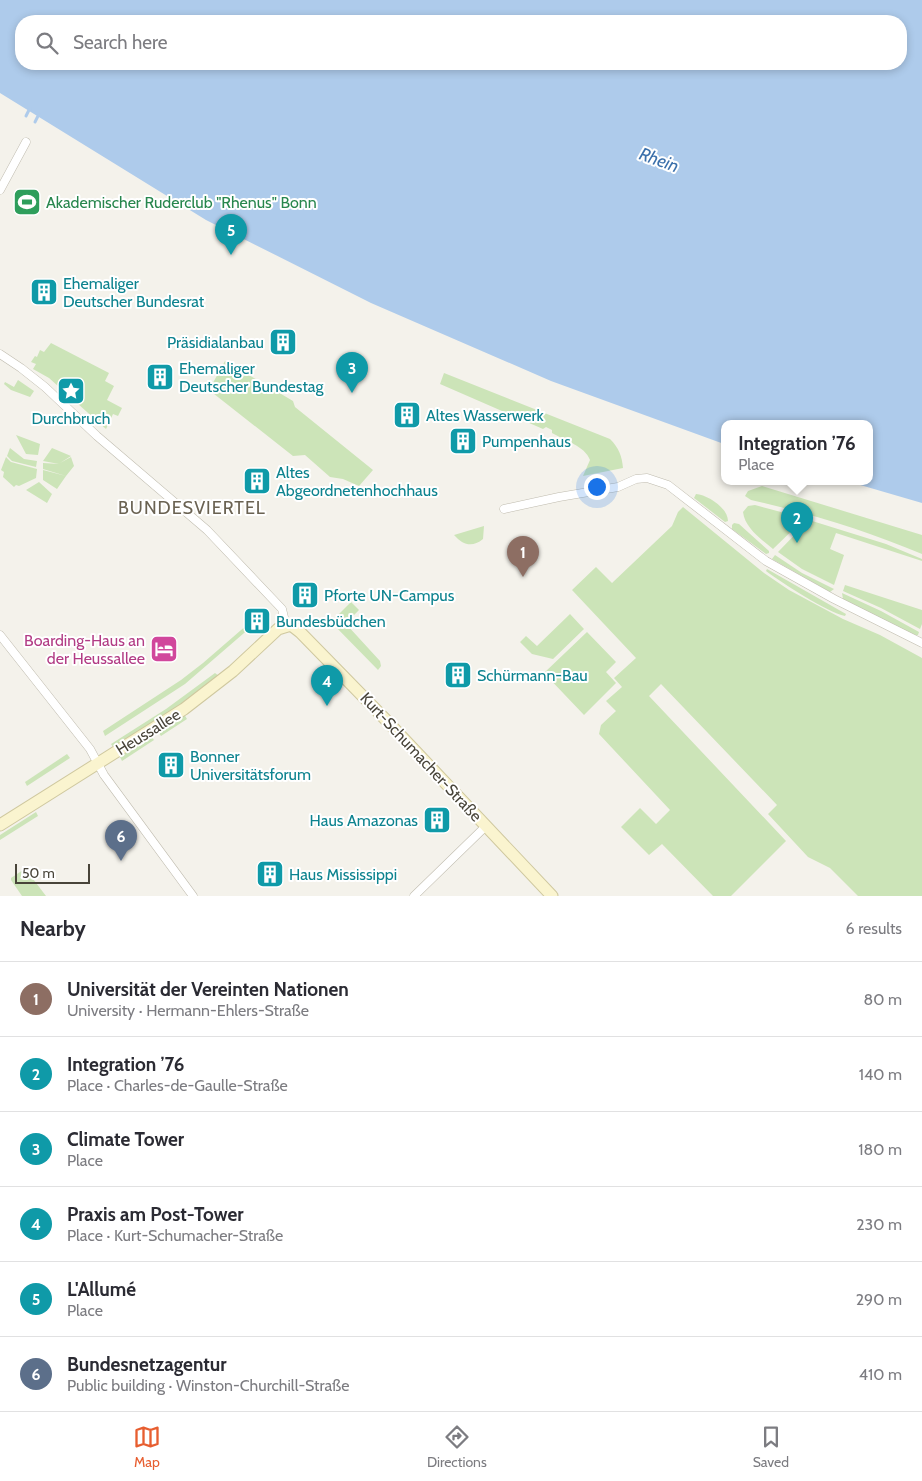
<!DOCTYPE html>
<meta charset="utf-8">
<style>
:root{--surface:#fff;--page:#f7f7f7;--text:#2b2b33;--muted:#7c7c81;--line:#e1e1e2;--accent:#e75e30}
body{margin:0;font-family:Cabin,sans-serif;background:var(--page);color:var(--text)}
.scale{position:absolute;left:15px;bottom:12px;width:75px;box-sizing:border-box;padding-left:5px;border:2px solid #484439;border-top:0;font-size:14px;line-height:18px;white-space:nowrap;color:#484439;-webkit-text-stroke:4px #fff;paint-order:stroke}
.you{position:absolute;left:596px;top:486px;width:18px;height:18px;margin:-12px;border:4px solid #fff;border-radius:50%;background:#1a73e8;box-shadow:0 0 0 8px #1a73e833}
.badge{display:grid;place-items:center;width:32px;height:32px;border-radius:50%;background:var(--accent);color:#fff;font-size:16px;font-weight:700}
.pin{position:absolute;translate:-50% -41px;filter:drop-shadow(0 1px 2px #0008)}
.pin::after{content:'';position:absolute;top:26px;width:18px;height:15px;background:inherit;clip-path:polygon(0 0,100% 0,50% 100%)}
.popup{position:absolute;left:721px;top:420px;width:152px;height:65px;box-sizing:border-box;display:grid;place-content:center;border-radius:10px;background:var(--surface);filter:drop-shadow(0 1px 4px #0005);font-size:16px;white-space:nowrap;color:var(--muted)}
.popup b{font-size:19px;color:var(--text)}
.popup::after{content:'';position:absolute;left:50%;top:100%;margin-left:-10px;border:10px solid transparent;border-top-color:var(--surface)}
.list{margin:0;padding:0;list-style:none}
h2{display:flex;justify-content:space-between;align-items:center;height:65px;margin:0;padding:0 20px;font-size:21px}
h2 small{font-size:16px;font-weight:400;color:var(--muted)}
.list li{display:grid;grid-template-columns:32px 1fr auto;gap:15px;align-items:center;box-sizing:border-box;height:75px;padding:0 20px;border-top:1px solid var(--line)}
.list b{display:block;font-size:19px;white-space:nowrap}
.list p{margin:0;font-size:16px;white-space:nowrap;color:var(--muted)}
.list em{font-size:16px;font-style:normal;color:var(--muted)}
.icon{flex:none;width:28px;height:28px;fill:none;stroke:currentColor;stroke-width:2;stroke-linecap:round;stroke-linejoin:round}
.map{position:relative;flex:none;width:922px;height:896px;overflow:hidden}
.search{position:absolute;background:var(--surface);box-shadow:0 2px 8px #0003;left:15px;right:15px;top:15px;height:55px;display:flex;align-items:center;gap:12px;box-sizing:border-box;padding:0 18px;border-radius:20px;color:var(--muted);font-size:19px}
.sheet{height:515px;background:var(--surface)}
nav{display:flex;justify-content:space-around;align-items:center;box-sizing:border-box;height:70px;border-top:1px solid var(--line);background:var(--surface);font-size:14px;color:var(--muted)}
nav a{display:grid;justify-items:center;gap:2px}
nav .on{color:var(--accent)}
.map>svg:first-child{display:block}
</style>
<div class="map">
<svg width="922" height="896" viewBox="0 0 922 896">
<rect width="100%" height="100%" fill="#f4f2eb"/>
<path fill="#cce4b8" d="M51,343l58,30 -4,8 9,5 -7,14 15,8 -4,8 -5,-2 -7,15 -57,-51 -16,-9 3,-5 -5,-2 4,-6 2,1 3,-7 4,2z
M225,361l68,40 2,6 78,63 -14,16 -16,-7 -13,-2 -25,-22 -12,1 -84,-66z
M444,373l166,66c9,9 12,17 13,29l-40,8 7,-16c-5,-14 -26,-20 -38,-27v-3l-6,-3 -3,2 -103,-45z
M18,380l16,11 -4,6 -19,-7 -7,-6 1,-2 9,5z
M16,435l24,9 -2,11 -12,-1z
M10,448l14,11 13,2 -1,6 -24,-6 -5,-5z
M52,448l19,8 -11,7 11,-6 3,9 -8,10 -23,-7v-6l16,1 -16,-3z
M6,457l5,5 26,7 -1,9 -17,8 -3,-1 -2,2 -11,-10 1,-5 -3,-2z
M43,470l23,6 -9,13 -14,-9z
M39,482l13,12 -5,9 -21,-13z
M762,486l160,49v19c-55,-23 -112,-41 -171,-54l-6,-4 3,-5z
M696,494c12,1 32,14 32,27l-3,1 -31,-24z
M755,505l48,13 1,1 -31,30c-12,-10 -28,-21 -30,-37l5,-6z
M683,507l81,66 25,17 54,29 37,16 42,23v238h-64l-28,-28 -22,-11 -40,-43 9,-9 -116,-121 -12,12 137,145 -55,55h-18l-51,-52 -13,11 -28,-28 19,-19 16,16 14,-14 -71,-76 2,-9 15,-14 -10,-10 16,-14 -8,-9 22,-20 -64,-68 24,-23 16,16 60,-57 6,-14z
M809,520l77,24 36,15v2l-86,-28 -6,16 14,6 -10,30 -32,-16 -24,-17z
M734,523l5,1 30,27v2l-3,1 -34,-25v-4z
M484,526l-1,13c-11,9 -20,6 -29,-4z
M775,555l27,18 32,16 -4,3 -58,-33z
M767,569l79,45 -1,2c-18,-4 -63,-33 -79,-45z
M845,585l77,25v14l-2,5 -39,-21 -38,-17z
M842,593l39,18 38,21 -1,3 -3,1 -72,-37z
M351,602l8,8 -12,12v3l33,36 1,5 -3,4 -47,-48z
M570,614l14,15 -31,30 -21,-5 -12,-12 6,-6 11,10z
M248,624l3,3 -66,57 -80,52 -2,-5 78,-51 22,-17z
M587,632l29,30 -10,10 10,11 -32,32 -40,-42z
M215,673l4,3 -24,19 -78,51 -4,1 -2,-3 55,-35z
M184,714l3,5 -26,17 -3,-4z
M151,736l3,4 -32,21 -2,-4z
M67,754l3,4 -43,28 -2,-4z
M36,812l2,4 -38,24v-5z
M23,870l4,1 19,25h-24l-11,-16v-2z"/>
<path fill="#aecbeb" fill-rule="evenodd" d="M0,0h922v503l-72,-21h20v-58h-146v20l-173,-63 -180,-78 -165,-83 -206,-127zM21,21h880v43h-880z"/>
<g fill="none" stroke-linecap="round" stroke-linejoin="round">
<path stroke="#aecbeb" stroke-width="3" d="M26,116l4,-8
M35,122l4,-8"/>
<g stroke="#bfbbae" stroke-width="9">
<path id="street" d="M0,190l26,-48
M0,354l21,14 24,19 52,49 110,94 75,79 4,17
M504,509l55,-12 59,-10 18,-8 11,-1 21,7 98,76 68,38 88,44
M0,635l90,114 14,26 89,121
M414,896l72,-70"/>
</g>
<g stroke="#cfc89f" stroke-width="13">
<path id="secondary" d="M0,825l184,-116 49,-38 45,-42 13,-4 9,7 86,88 166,176"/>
</g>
<use href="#street" stroke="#fff" stroke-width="8"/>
<use href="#secondary" stroke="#faf4cf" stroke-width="11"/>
</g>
<defs>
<g id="stadium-square" transform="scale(1.4375)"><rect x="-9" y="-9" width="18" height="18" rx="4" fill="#2e9e5b" stroke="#fff"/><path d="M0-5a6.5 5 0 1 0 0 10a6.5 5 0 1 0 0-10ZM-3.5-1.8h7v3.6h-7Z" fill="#fff"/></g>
<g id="building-square" transform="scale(1.4375)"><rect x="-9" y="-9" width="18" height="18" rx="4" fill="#0f9aa8" stroke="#fff"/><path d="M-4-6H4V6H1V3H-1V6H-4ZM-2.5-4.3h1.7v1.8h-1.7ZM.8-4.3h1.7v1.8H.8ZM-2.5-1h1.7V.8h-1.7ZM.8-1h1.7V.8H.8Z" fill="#fff"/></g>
<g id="sight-square" transform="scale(1.4375)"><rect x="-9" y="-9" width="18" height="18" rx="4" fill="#0f9aa8" stroke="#fff"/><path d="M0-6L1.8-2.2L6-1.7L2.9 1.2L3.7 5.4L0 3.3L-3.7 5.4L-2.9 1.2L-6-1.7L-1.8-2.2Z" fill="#fff"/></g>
<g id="hotel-square" transform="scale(1.4375)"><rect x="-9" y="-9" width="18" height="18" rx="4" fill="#d1479c" stroke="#fff"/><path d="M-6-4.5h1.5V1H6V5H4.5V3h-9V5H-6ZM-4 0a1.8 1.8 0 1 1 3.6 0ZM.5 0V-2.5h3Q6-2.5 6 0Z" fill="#fff"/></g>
</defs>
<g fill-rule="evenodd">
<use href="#stadium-square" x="27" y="202"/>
<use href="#building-square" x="44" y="292"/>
<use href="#building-square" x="283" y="342"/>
<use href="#building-square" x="160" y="377"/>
<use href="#sight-square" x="71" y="391"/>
<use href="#building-square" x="407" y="415"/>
<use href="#building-square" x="463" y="441"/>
<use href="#building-square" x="257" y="481"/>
<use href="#building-square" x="305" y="595"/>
<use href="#building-square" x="257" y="621"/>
<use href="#hotel-square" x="164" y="649"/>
<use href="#building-square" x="458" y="675"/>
<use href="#building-square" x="171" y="765"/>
<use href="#building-square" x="437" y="820"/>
<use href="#building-square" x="270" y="874"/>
</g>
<g text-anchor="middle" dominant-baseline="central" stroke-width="4" stroke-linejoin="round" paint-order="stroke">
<g font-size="16" fill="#27864d" stroke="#fff" text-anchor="start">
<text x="46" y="202">Akademischer Ruderclub "Rhenus" Bonn</text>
</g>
<g font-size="16" fill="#0d838f" stroke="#fff" text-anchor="start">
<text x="63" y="283">Ehemaliger<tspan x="63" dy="18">Deutscher Bundesrat</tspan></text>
<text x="264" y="342" text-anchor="end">Präsidialanbau</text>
<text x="179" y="368">Ehemaliger<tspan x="179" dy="18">Deutscher Bundestag</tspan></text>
<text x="426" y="415">Altes Wasserwerk</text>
<text x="71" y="418" text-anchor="middle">Durchbruch</text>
<text x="482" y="441">Pumpenhaus</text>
<text x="276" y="472">Altes<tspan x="276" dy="18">Abgeordnetenhochhaus</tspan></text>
<text x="324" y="595">Pforte UN-Campus</text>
<text x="276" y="621">Bundesbüdchen</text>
<text x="477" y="675">Schürmann-Bau</text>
<text x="190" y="756">Bonner<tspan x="190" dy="18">Universitätsforum</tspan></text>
<text x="418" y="820" text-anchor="end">Haus Amazonas</text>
<text x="289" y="874">Haus Mississippi</text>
</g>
<g font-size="16" fill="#b23c85" stroke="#fff" text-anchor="end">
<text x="145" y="640">Boarding-Haus an<tspan x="145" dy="18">der Heussallee</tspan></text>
</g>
<g font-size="16" fill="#484439" stroke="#fff">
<text transform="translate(148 732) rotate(-32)">Heussallee</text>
<text transform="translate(421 757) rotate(47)">Kurt-Schumacher-Straße</text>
</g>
<g font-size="18" font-style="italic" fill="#3b70ab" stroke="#fff">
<text transform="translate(659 160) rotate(20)">Rhein</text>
</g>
<g font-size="18" letter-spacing="1" fill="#6a6252" stroke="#fff">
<text x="192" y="508">BUNDESVIERTEL</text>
</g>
</g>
</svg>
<div class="scale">50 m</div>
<div class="you"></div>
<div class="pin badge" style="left:523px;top:577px;background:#8d6e63">1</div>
<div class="pin badge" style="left:797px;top:543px;background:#0f9aa8">2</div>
<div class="popup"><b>Integration ʼ76</b>Place</div>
<div class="pin badge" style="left:352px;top:393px;background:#0f9aa8">3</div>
<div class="pin badge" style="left:327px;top:706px;background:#0f9aa8">4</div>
<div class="pin badge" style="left:231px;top:255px;background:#0f9aa8">5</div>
<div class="pin badge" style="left:121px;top:861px;background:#5c6f8a">6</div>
<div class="search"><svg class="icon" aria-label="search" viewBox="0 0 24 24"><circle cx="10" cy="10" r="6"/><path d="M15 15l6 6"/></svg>Search here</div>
</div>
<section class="sheet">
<h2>Nearby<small>6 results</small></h2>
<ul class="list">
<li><span class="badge" style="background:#8d6e63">1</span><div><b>Universität der Vereinten Nationen</b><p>University · Hermann-Ehlers-Straße</p></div><em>80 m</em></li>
<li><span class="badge" style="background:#0f9aa8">2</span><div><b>Integration ʼ76</b><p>Place · Charles-de-Gaulle-Straße</p></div><em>140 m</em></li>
<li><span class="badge" style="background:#0f9aa8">3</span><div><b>Climate Tower</b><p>Place</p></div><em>180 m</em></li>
<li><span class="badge" style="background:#0f9aa8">4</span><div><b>Praxis am Post-Tower</b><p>Place · Kurt-Schumacher-Straße</p></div><em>230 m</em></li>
<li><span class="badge" style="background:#0f9aa8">5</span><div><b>L'Allumé</b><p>Place</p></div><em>290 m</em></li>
<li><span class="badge" style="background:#5c6f8a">6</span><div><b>Bundesnetzagentur</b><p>Public building · Winston-Churchill-Straße</p></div><em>410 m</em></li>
</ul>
</section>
<nav>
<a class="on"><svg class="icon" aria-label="map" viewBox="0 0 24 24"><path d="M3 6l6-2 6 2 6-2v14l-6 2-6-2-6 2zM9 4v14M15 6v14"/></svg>Map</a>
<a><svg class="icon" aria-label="directions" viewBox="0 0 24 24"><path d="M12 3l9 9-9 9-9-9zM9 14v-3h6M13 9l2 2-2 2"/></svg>Directions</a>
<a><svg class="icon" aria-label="saved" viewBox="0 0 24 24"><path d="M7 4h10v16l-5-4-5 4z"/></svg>Saved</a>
</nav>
